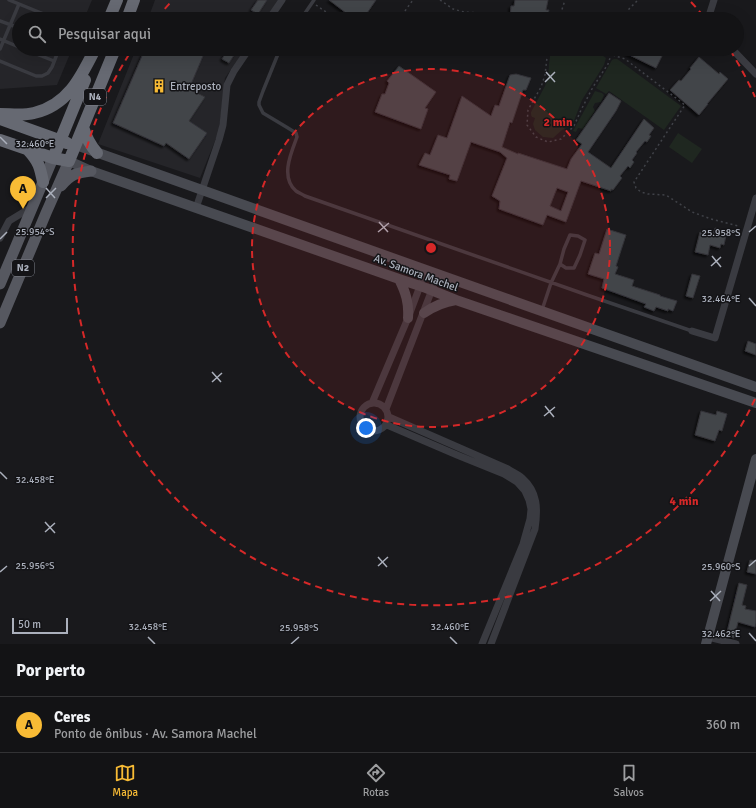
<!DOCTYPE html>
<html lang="pt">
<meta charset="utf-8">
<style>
:root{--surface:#131315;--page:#202022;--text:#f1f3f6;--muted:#9d9ea0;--line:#323234;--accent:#f8bb35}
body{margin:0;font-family:Signika,sans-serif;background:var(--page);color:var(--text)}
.scale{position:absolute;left:12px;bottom:10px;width:56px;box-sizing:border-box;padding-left:4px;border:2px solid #abb0bc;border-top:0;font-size:11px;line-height:14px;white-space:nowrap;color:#abb0bc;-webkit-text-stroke:3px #141417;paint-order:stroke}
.you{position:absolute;left:366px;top:428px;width:14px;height:14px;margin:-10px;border:3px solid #fff;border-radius:50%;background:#1a73e8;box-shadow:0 0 0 6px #1a73e833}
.badge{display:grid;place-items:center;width:26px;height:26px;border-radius:50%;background:var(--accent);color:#111;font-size:13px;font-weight:700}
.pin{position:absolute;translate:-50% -33px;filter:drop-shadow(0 1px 2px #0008)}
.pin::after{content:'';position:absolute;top:21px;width:14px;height:12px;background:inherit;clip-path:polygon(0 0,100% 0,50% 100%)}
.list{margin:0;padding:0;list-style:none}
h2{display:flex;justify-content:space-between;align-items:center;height:52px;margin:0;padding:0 16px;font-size:17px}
h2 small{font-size:13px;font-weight:400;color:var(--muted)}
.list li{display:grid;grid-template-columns:26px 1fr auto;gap:12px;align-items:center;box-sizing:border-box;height:56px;padding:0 16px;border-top:1px solid var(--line)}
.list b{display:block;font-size:15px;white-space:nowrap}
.list p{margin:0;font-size:13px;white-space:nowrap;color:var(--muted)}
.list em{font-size:13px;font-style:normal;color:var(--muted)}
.icon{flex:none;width:22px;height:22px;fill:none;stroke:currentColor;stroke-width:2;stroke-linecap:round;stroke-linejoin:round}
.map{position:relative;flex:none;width:756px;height:644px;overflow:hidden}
.search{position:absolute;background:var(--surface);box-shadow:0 4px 16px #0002;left:12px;right:12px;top:12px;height:44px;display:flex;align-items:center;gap:10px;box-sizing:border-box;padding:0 14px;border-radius:22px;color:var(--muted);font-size:15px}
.sheet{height:108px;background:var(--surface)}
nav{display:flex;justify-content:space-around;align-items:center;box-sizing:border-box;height:56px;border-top:1px solid var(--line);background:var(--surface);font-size:11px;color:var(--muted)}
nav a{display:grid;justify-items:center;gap:2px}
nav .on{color:var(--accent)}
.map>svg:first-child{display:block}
</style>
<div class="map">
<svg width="756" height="644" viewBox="0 0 756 644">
<defs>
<filter id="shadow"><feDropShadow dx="-2" dy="2" stdDeviation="1" flood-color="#0009"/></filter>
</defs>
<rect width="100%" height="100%" fill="#19191c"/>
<path fill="#252529" d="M0,0h92l-8,19h-65v30h53l-15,36 -57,4z
M155,0h123l-13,19h-117z
M136,49h109l-20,29 -6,53 -19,47 -102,-34z"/>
<path fill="#1f2720" d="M551,49c15,0 44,-1 55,9l-2,7 -22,35 -10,26 -10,4 -9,8 -10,-1 -8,-7 -2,-6 2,-6c-4,-1 -4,-2 -4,-6l14,-26 3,-8 1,-14z
M614,59h3l3,2 61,45 -17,24 -55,-39 -3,3 -10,-6 16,-28z
M595,91l7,2 2,2 -3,7 -6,1 -2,4 2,4 -12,18 -5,-1 -2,4 -3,-1z
M678,133l24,16 -10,14 -23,-16z"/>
<path fill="#434449" stroke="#333338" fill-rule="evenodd" filter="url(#shadow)" d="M258,0h9l-9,14 -7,-4z
M329,0h47l-13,19h-9z
M515,0h33l-2,10h3l-2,9h-37l1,-13h3z
M145,49h61l-17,40 16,8 -16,24 18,12 -18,26 -23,-16 -2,3 -51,-23z
M228,49h10l-9,14 -7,-4z
M617,49h47l-3,6 1,1 -6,12z
M699,57l20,17 1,-2 8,7 -21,25h1l-9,11 -29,-25 9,-10 2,1 10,-12 -1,-1z
M399,66l37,26 -11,16 3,1 -7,20 -46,-17 7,-18h3l4,-11 -2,-2z
M516,74l15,4 -5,12h-3l-11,33 -2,-1 -8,25 16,7v-1l49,16 4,-10 11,-15 -6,-4 33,-47 12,8 -5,10 -28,41 23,16 33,-49 10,9 -5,7 2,1 -4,6 -2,-1 -9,11 1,1 -5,7 2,2 -4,6 -2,-2 -8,10 2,2 -9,12 -2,-1v2l-30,-10 -15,41 -19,-7 -4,10 -44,-16 1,-8 -8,-5 15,-38 -7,-6 -29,-10 -14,39 -8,-2 1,-4 -31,-10 6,-12 5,2 8,-20 9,3 15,-42 29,20 4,-11 4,1 11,-31zM557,188l11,4 -7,19 -11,-5z
M715,228l12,3 -3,14 -3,-1 -1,4 -10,-3 -2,10 -13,-3 5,-20 13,3z
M607,229l19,6 -10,31 2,1 -3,7 19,6 -2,6 28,9v1l17,5 -4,10 -5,-2v2l-12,-4 -2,4 -10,-4 2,-3 -44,-16 2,-9 -16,-5 7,-21 4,1z
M692,274l8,2 -7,22 -7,-2z
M748,341l8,3v11l-11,-4z
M701,411l15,4 1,-4 10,3 -5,17 -3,-1 -4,11 -20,-6z
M750,560l6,1v13l-9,-2z
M739,583l8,2 -5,20 4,1 -1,3 11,2v12l-1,4 -17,-5 -4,16 -8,-2z"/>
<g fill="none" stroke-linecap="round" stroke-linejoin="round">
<path stroke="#404248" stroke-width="1.5" stroke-dasharray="2 3" stroke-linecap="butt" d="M440,0l13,9 11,3 16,1 10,6
M316,5l20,14
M399,19l14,-19
M559,19l6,-19
M625,19l4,-10 9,-9
M378,49h1
M548,49l-3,26 -4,12 -13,23 -1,15 9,12 12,5 13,-3 13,-13 7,-16 12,-23 15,-23 5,-15
M594,49l31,10 60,46 -51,77 2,6 5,4 7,2 18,1 26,17 19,7 27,7"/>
<path stroke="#3a3b41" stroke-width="3.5" d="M9,0l47,19
M301,19l13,-19
M0,21l19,7
M0,39l19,8
M0,49l19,-45
M24,49l30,12
M269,49l9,5
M281,49l-3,5 -15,37 -4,11v3l4,8 25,15 8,5 1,4c-6,16 -17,40 -1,54 3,2 6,3 9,5l282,99 105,36
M0,61l36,15h6l6,-3 4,-6 7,-18
M542,310l9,-27 9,-19 4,-15 6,-14 8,1 7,4 -5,15 -6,13h-8l-6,-4"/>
<path stroke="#3a3b41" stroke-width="7" d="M269,19l13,-19
M708,19l6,-19
M732,49l24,25
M196,208l23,-68 4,-15 4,-40 7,-14 15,-22
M0,238l9,-17 23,-14
M692,331l23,7 41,-140
M360 417a14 14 0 1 1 28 0a14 14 0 1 1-28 0Z
M372,403l36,-85 18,-48
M386,409l52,-135
M389,417l119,52c4,3 10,5 14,9 16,14 16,31 13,51l-44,115
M387,425l70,30 47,19 13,8 8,9 4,9 2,9 -1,10 -7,25 -41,100
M708,637l28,7"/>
<path stroke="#484a51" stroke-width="10" d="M76,145l350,125 330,117
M69,161l22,10 308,108 27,9 30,12 300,103
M399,279c7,14 10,24 9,39
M424,313c10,-7 19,-11 32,-13
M706,644l50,-185"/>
<path stroke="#565860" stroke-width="11" d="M61,186c10,-12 15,-13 30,-15
M0,284l53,-126
M0,323l46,-110 23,-52"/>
<path stroke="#666972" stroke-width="12" d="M109,19l8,-19
M127,19l7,-19
M0,114c11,0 23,2 34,-1 34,-8 47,-36 61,-64
M0,119l67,24
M83,127c3,10 7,18 14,26
M0,140l53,18 16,3 46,-112
M28,150c11,12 12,17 15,32
M53,158l32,-78"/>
</g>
<path fill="none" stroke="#abb0bc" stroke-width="1.5" d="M546,72l9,10M545,82l10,-10M0,137l7,7M46,188l9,10M46,198l10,-10M379,222l9,10M378,232l11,-9M749,232l7,-6M0,239l7,-7M712,256l9,11M711,266l10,-9M749,298l7,8M212,372l9,10M212,382l10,-9M545,406l9,11M544,416l11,-9M0,472l7,7M45,522l10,11M45,532l10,-9M378,557l9,10M378,566l10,-9M749,566l7,-6M0,572l7,-6M711,591l9,10M710,601l11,-10M749,633l7,8M148,637l7,7M450,637l7,7M291,644l8,-7"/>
<circle cx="431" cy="248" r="179" fill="#d62828" fill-opacity=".12"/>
<g fill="none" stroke="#d62828" stroke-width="2" stroke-dasharray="7 5">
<circle cx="431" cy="248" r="179"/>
<path d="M755 399A358 358 0 1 1 132 50M157 18A358 358 0 0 1 171 2M691 2A358 358 0 0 1 705 18M730 50A358 358 0 0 1 755 97"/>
</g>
<defs>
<g id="building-bare" transform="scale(1.08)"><path d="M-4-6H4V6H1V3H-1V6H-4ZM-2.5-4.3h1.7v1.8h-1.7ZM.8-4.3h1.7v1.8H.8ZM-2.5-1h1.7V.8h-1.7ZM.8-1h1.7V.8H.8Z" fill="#f8bb35" stroke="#141417" stroke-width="2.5" paint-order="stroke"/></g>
</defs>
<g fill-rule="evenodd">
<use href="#building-bare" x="159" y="86"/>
</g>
<g text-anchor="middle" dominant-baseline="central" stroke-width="3" stroke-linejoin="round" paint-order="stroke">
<g fill="#141417" stroke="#7e818a" stroke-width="1">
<rect x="84" y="89" width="22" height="16" rx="3"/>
<rect x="12" y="260" width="22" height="16" rx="3"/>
</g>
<g font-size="10" font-weight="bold" fill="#abb0bc">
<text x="95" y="97">N4</text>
<text x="23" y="268">N2</text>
</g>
<g font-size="11" fill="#abb0bc" stroke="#141417" text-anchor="start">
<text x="170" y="86">Entreposto</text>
</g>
<g font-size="11" fill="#abb0bc" stroke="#141417">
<text transform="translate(416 273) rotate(20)">Av. Samora Machel</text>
</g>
</g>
<g font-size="10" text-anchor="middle" fill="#abb0bc" stroke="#141417" stroke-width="3" stroke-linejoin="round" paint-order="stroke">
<text x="35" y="147">32.460°E</text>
<text x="35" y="235">25.954°S</text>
<text x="721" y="236">25.958°S</text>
<text x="721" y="302">32.464°E</text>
<text x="35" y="483">32.458°E</text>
<text x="35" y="569">25.956°S</text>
<text x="721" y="570">25.960°S</text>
<text x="148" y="630">32.458°E</text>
<text x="450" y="630">32.460°E</text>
<text x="299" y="631">25.958°S</text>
<text x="721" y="637">32.462°E</text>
</g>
<circle cx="431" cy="248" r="6" fill="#d62828" stroke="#141417" stroke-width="2"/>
<g font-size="12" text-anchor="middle" font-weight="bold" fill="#d62828" stroke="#141417" stroke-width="3" stroke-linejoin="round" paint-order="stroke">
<text x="558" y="126">2 min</text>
<text x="684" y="505">4 min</text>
</g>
</svg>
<div class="scale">50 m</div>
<div class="you"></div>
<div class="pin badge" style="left:23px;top:209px">A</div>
<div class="search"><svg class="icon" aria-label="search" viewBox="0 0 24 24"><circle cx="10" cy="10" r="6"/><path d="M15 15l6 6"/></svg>Pesquisar aqui</div>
</div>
<section class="sheet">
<h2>Por perto<small></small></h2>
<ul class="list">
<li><span class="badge">A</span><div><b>Ceres</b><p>Ponto de ônibus · Av. Samora Machel</p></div><em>360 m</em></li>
</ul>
</section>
<nav>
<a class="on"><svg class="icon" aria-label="map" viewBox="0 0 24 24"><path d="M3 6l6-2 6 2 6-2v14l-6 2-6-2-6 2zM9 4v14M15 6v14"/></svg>Mapa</a>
<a><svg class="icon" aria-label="directions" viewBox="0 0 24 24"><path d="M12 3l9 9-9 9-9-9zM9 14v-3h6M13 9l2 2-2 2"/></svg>Rotas</a>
<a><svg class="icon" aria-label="saved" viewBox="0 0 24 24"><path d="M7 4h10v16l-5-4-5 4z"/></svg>Salvos</a>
</nav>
